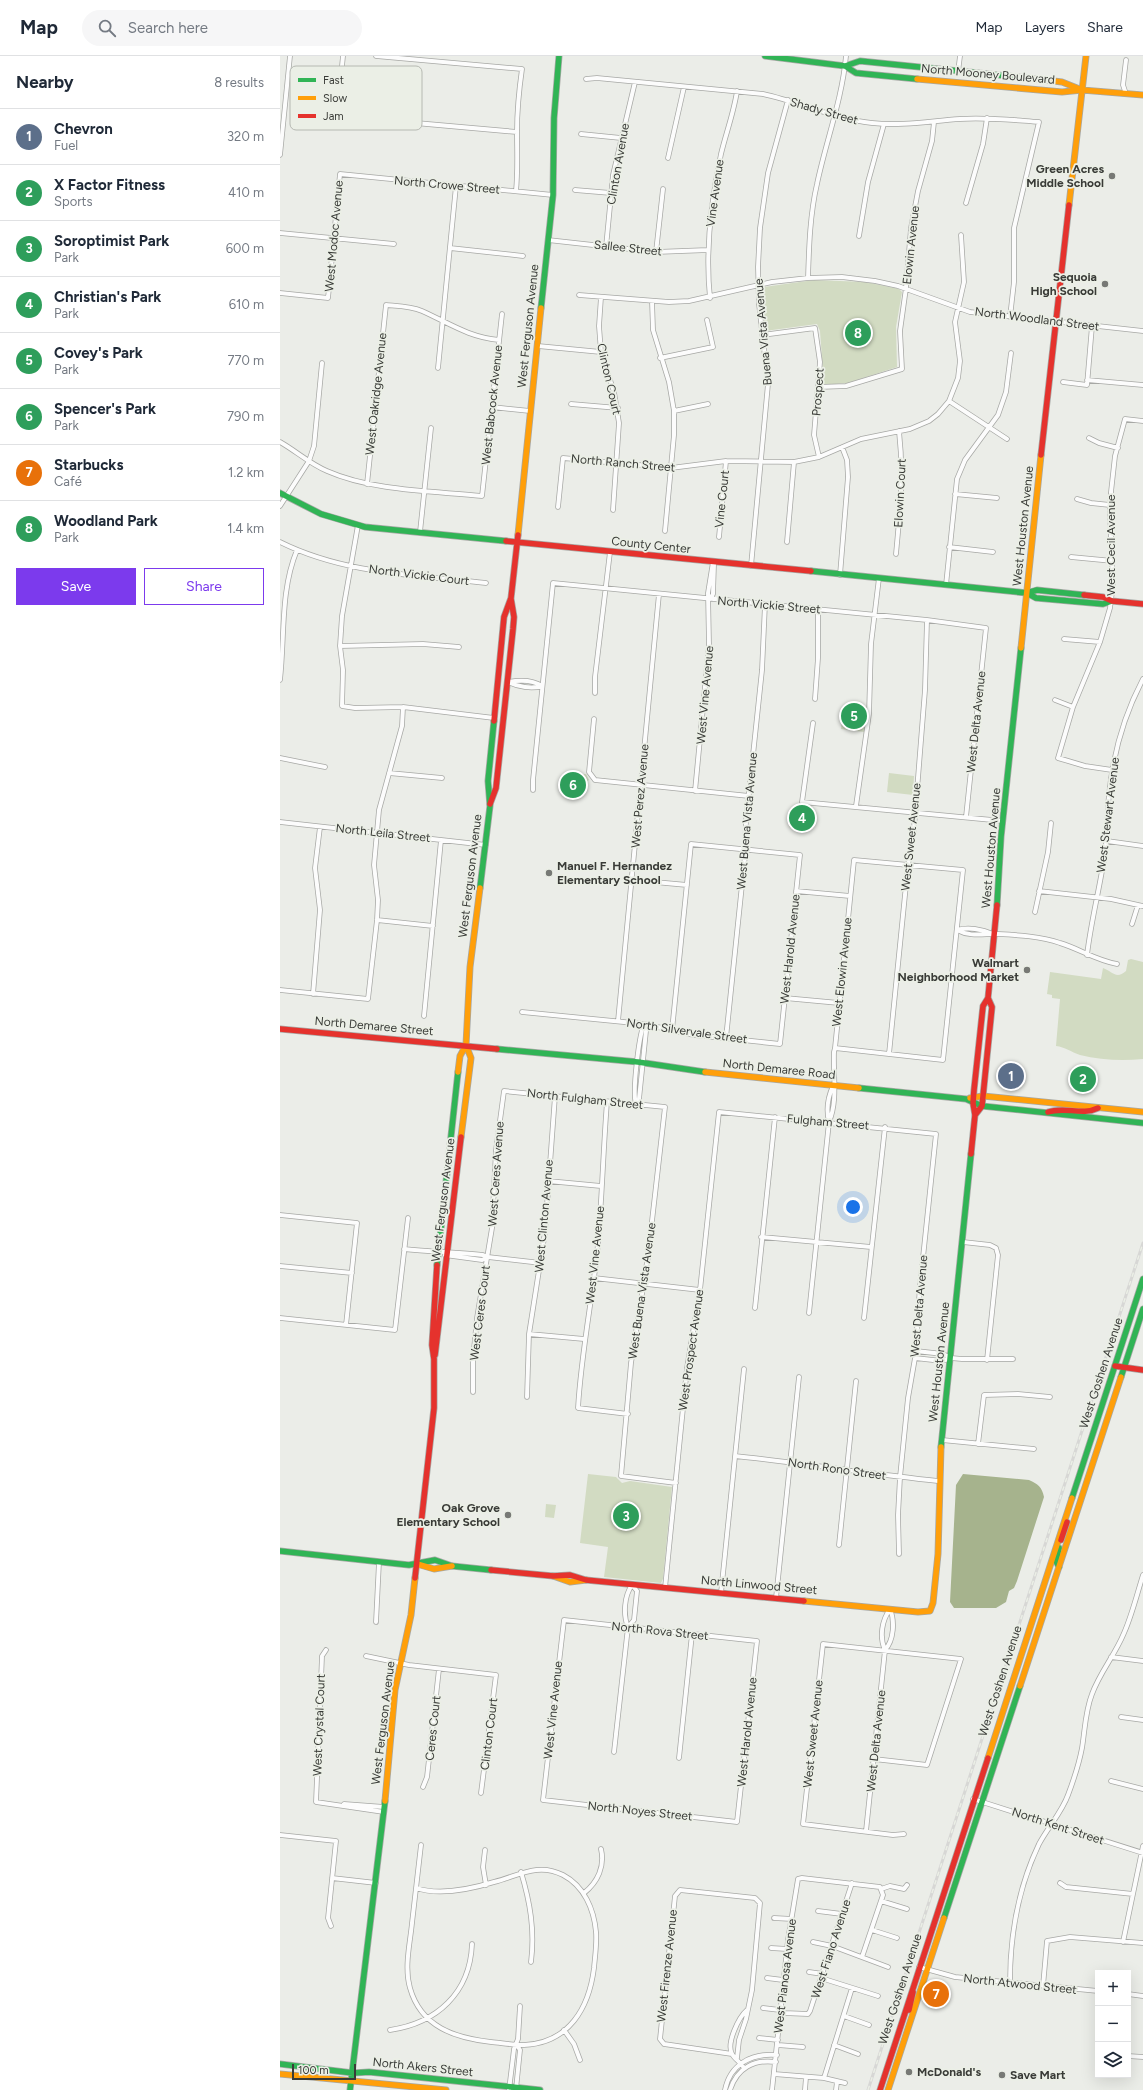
<!DOCTYPE html>
<meta charset="utf-8">
<style>
:root{--surface:#fff;--page:#f6f6f7;--text:#1f2937;--muted:#747a83;--line:#e0e1e3;--accent:#7c3aed}
body{margin:0;font-family:Figtree,sans-serif;background:var(--page);color:var(--text)}
.controls{position:absolute;right:12px;bottom:12px;display:grid;overflow:hidden;border-radius:0px;box-shadow:0 4px 16px #0002}
.controls button{width:36px;height:36px;display:grid;place-items:center;padding:0;border:0;border-bottom:1px solid var(--line);background:var(--surface);color:var(--text);font:20px sans-serif}
.scale{position:absolute;left:12px;bottom:10px;width:64px;box-sizing:border-box;padding-left:4px;border:2px solid #393b37;border-top:0;font-size:11px;line-height:14px;white-space:nowrap;color:#393b37;-webkit-text-stroke:3px #ebefe6;paint-order:stroke}
.you{position:absolute;left:573px;top:1151px;width:14px;height:14px;margin:-10px;border:3px solid #fff;border-radius:50%;background:#1a73e8;box-shadow:0 0 0 6px #1a73e833}
.badge{display:grid;place-items:center;width:26px;height:26px;border-radius:50%;background:var(--accent);color:#fff;font-size:13px;font-weight:700}
.pin{position:absolute;translate:-50% -50%;border:2px solid #fff;box-shadow:0 1px 4px #0006}
.list{margin:0;padding:0;list-style:none}
h2{display:flex;justify-content:space-between;align-items:center;height:52px;margin:0;padding:0 16px;font-size:17px}
h2 small{font-size:13px;font-weight:400;color:var(--muted)}
.list li{display:grid;grid-template-columns:26px 1fr auto;gap:12px;align-items:center;box-sizing:border-box;height:56px;padding:0 16px;border-top:1px solid var(--line)}
.list b{display:block;font-size:15px;white-space:nowrap}
.list p{margin:0;font-size:13px;white-space:nowrap;color:var(--muted)}
.list em{font-size:13px;font-style:normal;color:var(--muted)}
.actions{display:flex;gap:8px;padding:12px 16px}
.actions a{flex:1;padding:9px 0;border:1px solid var(--accent);border-radius:0px;text-align:center;font-size:14px;color:var(--accent)}
.actions .main{background:var(--accent);color:#fff}
.icon{flex:none;width:22px;height:22px;fill:none;stroke:currentColor;stroke-width:2;stroke-linecap:round;stroke-linejoin:round}
.map{position:relative;flex:none;width:863px;height:2034px;overflow:hidden}
header{display:flex;align-items:center;gap:24px;box-sizing:border-box;height:56px;padding:0 20px;background:var(--surface);border-bottom:1px solid var(--line)}
header strong{font-size:19px}
nav{display:flex;gap:22px;margin-inline-start:auto;font-size:14px}
.search{width:280px;height:36px;background:var(--page);display:flex;align-items:center;gap:10px;box-sizing:border-box;padding:0 14px;border-radius:22px;color:var(--muted);font-size:15px}
main{display:flex}
aside{flex:1;background:var(--surface)}
.map>svg:first-child{display:block}
</style>
<header>
<strong>Map</strong>
<div class="search"><svg class="icon" aria-label="search" viewBox="0 0 24 24"><circle cx="10" cy="10" r="6"/><path d="M15 15l6 6"/></svg>Search here</div>
<nav><a>Map</a><a>Layers</a><a>Share</a></nav>
</header>
<main>
<aside>
<h2>Nearby<small>8 results</small></h2>
<ul class="list">
<li><span class="badge" style="background:#5c6f8a">1</span><div><b>Chevron</b><p>Fuel</p></div><em>320 m</em></li>
<li><span class="badge" style="background:#2e9e5b">2</span><div><b>X Factor Fitness</b><p>Sports</p></div><em>410 m</em></li>
<li><span class="badge" style="background:#2e9e5b">3</span><div><b>Soroptimist Park</b><p>Park</p></div><em>600 m</em></li>
<li><span class="badge" style="background:#2e9e5b">4</span><div><b>Christian's Park</b><p>Park</p></div><em>610 m</em></li>
<li><span class="badge" style="background:#2e9e5b">5</span><div><b>Covey's Park</b><p>Park</p></div><em>770 m</em></li>
<li><span class="badge" style="background:#2e9e5b">6</span><div><b>Spencer's Park</b><p>Park</p></div><em>790 m</em></li>
<li><span class="badge" style="background:#e8710a">7</span><div><b>Starbucks</b><p>Café</p></div><em>1.2 km</em></li>
<li><span class="badge" style="background:#2e9e5b">8</span><div><b>Woodland Park</b><p>Park</p></div><em>1.4 km</em></li>
</ul>
<div class="actions"><a class="main">Save</a><a>Share</a></div>
</aside>
<div class="map">
<svg width="863" height="2034" viewBox="0 0 863 2034">
<rect width="100%" height="100%" fill="#ebede8"/>
<path fill="#d2dbc2" d="M534,224l52,2 33,7 3,3 -6,35 1,40 -49,16 -24,2 -4,-54 -3,-7 -52,7 -4,-40 3,-4z
M563,652l23,2 -2,22 -23,-3z
M609,717l25,3 -1,19 -26,-3z
M306,718l3,6 -26,15v-19z
M520,750l4,2 8,-2 -6,23 -17,-2z
M851,903l12,3v97c-21,2 -43,1 -63,-4 -9,-3 -15,-8 -24,-9l4,-47 -8,-1v-3l-5,-1 3,-22 51,7 2,-11c9,3 13,12 23,3l2,-11z
M308,1418l28,3 6,6 8,-2 42,6 -9,92 -2,4 -57,-6 4,-30 -28,-4z
M266,1448l10,1 -2,13 -9,-1z"/>
<path fill="#a6b38d" d="M683,1418l66,6c9,4 13,7 15,17l-27,84 -3,7 -5,3 -3,11 -10,6h-42l-4,-6 6,-117z"/>
<g fill="none" stroke-linecap="round" stroke-linejoin="round">
<g stroke="#a7a8a5" stroke-width="5.5">
<path id="street" d="M63,0l-6,60 180,16
M96,0l146,13c-3,21 -5,42 -5,63 0,20 1,39 -1,59
M678,16l2,-16
M306,23l11,-1 166,16c37,8 71,25 109,29 30,3 58,-2 88,-4 26,-2 52,1 79,3l-25,106v54l-4,35
M846,38l-3,-9 3,-25
M301,78l40,4
M0,99l10,-99
M388,102l16,-71
M295,134l36,3
M686,147l17,-59 4,-26
M0,177l114,11
M579,180l9,-54 16,-58
M268,184l108,12 52,-2
M326,191l7,-72 22,-93
M170,192l73,8
M376,196l7,-63
M528,222c1,-32 2,-64 9,-94 9,-43 25,-84 29,-128
M0,237l48,5 12,-124 213,21
M299,239l90,7 20,-1 83,-19 36,-4 34,-1 33,4 23,5 72,26 173,19
M321,241l-2,29 2,26 13,40 5,31 -6,87
M430,242c-5,-48 1,-97 11,-144 5,-21 13,-42 16,-63
M372,245l1,29 16,52 5,29v24l-9,96
M482,279l53,-7 5,34 -6,73 5,22
M258,290l63,6
M380,302l53,-11 -6,-27
M158,312l18,-182
M807,324l56,5
M783,326l24,3 5,-59
M539,331l27,-1 56,-17 -2,-38 6,-43 5,-60 7,-37 14,-50 2,-19
M669,345l58,38
M291,348l47,4
M212,351l38,4
M394,355l34,-7
M809,382l10,5 19,5
M0,386c16,9 30,22 47,29 45,20 106,20 155,25l20,-182
M87,428l19,-179c12,1 25,1 36,6 27,12 46,26 77,29
M675,438l42,4
M797,443l14,4 19,2
M0,450l29,-45 5,-15 8,-83
M278,451l5,-49 108,10 55,-7 68,1 25,-5 42,-18 49,-10 19,-8 9,-7 11,-13 9,-23 2,-17 -5,-39 9,-40 -3,-47
M78,469l-16,91 -2,30 3,24 -1,36 13,2 48,-1 91,11
M140,476l11,-104
M439,481l7,-76
M0,486c64,32 136,33 206,41
M507,486l7,-80
M669,491l44,5
M616,498c4,-43 8,-79 3,-123
M791,501l42,4
M471,510l17,-182 -9,-80 -1,-37 2,-39 8,-55 20,-73
M560,519l8,-98 -1,-17 -5,-13
M666,529l11,-106 8,-19 33,-45 8,-23 5,-39
M430,543l3,-5 1,-30
M784,583l36,3
M60,590l83,-2 36,3
M0,624c5,-44 0,-89 17,-130
M228,626c10,5 24,7 34,4
M228,626c11,-2 25,-2 34,4
M315,637v-16l15,-125
M535,643l3,-41v-49
M775,644l18,7
M314,663l-5,53 6,8 154,16
M533,667l-11,79 201,19
M0,702l45,9
M832,714l-27,-4 -27,-8 15,-51 27,-65 10,-34 3,-24 -3,-71 1,-21 4,-36 10,-37 18,2
M109,717l53,5
M253,734v-10l20,-197 374,37 59,8 -20,189
M415,735l14,-146 -1,-52 5,-31
M576,750l13,-92 2,-70 8,-66
M0,766l206,23
M827,785l36,5
M353,824l54,5
M516,835l54,5
M759,835l72,8 32,7
M755,856l13,-60 3,-29
M97,864l56,6
M852,868l6,-19
M677,874c13,7 25,4 39,4 20,1 44,2 64,9 20,6 35,17 57,21
M677,874c11,-3 25,-1 36,4
M807,899c4,-34 13,-68 18,-102 3,-19 2,-39 4,-58 4,-41 15,-80 34,-116
M0,934l88,9 9,-79 1,-20 -4,-35 5,-55 23,-84 1,-19
M33,938l7,-84 -5,-42 5,-41
M505,942l54,5
M242,956l122,12 50,11 86,9 20,-189 -109,-11 -19,186
M144,960l17,-176
M338,965l41,-427
M446,982l19,-182 1,-35 16,-151 3,-66
M609,998l19,-189 6,-37 11,-138 2,-70
M327,1046c-4,50 -5,101 -10,152 -6,52 -16,102 -19,154l50,6
M356,1048l3,-5 7,-68 -2,-7
M356,1048c-4,-12 3,-68 8,-80
M549,1066c-3,-12 -1,-25 4,-36
M268,1125l53,5
M0,1159l77,8 -11,102
M481,1181l110,10
M683,1186l27,3 6,3 2,7 -11,105
M124,1193c27,3 52,3 79,6l5,2 53,6
M165,1199l37,5 6,-3
M0,1210l72,7
M314,1222l106,12
M475,1252l20,-191
M529,1257l20,-191c9,-21 4,-47 5,-70l1,-4 19,-188 109,10 -20,190 -108,-12
M0,1262l115,12 13,-112
M584,1262l21,-191
M249,1278l55,5
M636,1295l27,3 8,4 11,1h51
M635,1302l27,3 9,-3
M193,1336v-33l4,-41 15,-90 4,-78 8,-59 161,16 -17,149 -17,107 -10,113 55,7
M247,1341l2,-63 16,-102 10,-136
M662,1384l92,9
M698,1388l6,-49 34,-1 32,3
M455,1400c68,7 135,18 203,25
M559,1489l17,-164
M385,1532l22,-220 13,-78 19,-178 217,22 -16,152 -5,72 -7,40 -8,79 -2,38 1,39
M441,1537l23,-224
M496,1542l23,-221
M284,1564l193,21 -20,181 -194,-22z
M96,1566l3,-60
M46,1594l-4,6 -6,146 68,10
M605,1594c9,-10 10,-29 5,-41
M86,1600l43,9 87,10 -15,118
M831,1601l32,4
M841,1661l22,3
M334,1696l14,-125c-5,-12 -4,-31 4,-42l5,6 -3,29 -6,7
M399,1702l13,-124
M594,1703l53,6 34,-106 -138,-15 -20,180 90,11 11,-1
M831,1725l32,8
M143,1731l4,-10 12,-108
M693,1743l170,54
M64,1748l40,3
M586,1775l19,-181c-6,-13 -3,-30 5,-41
M0,1779l56,6 -8,77 3,8
M205,1794l-2,17 3,18
M241,1816c9,30 14,58 10,90
M52,1822l44,5
M780,1827l6,4 67,7
M136,1832c24,8 55,1 78,-6 24,-6 44,-20 69,-7 21,11 31,34 33,57 1,12 -1,24 -2,36 -5,40 -25,75 -70,77 -11,0 -22,-2 -33,-3 -36,-4 -70,-15 -81,-54 -6,-21 0,-44 2,-65 3,-26 6,-52 9,-78
M601,1833l9,-3 14,3 3,-4
M304,1837c14,-11 21,-27 17,-44
M601,1845l26,8
M538,1855l24,3
M494,1862l18,1
M592,1874l25,8
M533,1886l19,4 56,21
M843,1886l20,-96
M491,1892l16,1
M639,1911l36,10 143,14
M529,1916l14,2
M487,1922l16,2
M541,1922l57,18
M730,1926c0,-49 8,-94 29,-138 9,-17 23,-32 29,-49 6,-16 11,-31 14,-47 3,-18 3,-36 10,-54 8,-22 23,-39 32,-61 8,-18 13,-39 19,-58
M763,1930l4,-45 23,-4 73,6
M848,1938l15,2
M483,1952l17,2 4,3 24,1 2,-3 42,-128
M564,1960l25,9
M110,1974c47,-7 80,-37 82,-86
M284,1974l10,14 6,16
M479,1982l19,2
M498,1989l25,2
M554,1989l24,9
M452,1998l-68,-10 -4,-5 15,-143 5,-6 75,8 5,5 -8,87 -6,29 -7,21 -2,18
M848,2000l15,1
M464,2012c-3,-5 -10,-10 -12,-14 -6,-11 7,-37 15,-44
M494,2018l50,4 21,5
M544,2022l28,-90
M236,2033l4,-39 -3,-5
M229,2034l5,-41 4,-10 2,-33
M445,2034c5,-26 27,-37 52,-35
M450,2034c7,-22 24,-31 46,-28
M492,2034l16,-150 10,-61 4,-1 78,9 3,8 -21,62
M525,2034l1,-13
M556,2034l1,-8"/>
</g>
<g stroke="#a7a8a5" stroke-width="7">
<path id="fast" d="M485,0l80,10 11,7 61,6
M565,10l15,-5 168,17
M261,252l12,-113 1,-77 5,-62
M0,437l41,21 44,13 141,14
M531,515l216,22 10,-3 47,5
M747,537l9,5 67,6 9,-3
M200,832l10,-82 -2,-25 6,-60
M717,849l4,-68 20,-189
M217,993l141,13 67,10
M579,1032l107,11 16,7 161,17
M157,1209l21,-193
M841,1321l22,-68
M661,1391l30,-293
M792,1442l71,-219
M779,1492l-3,13 3,6
M0,1495l129,14 26,-5 17,6 39,4
M664,1862l76,-232
M0,2008l73,9 16,-1 171,18
M70,2034l35,-289"/>
</g>
<g stroke="#a7a8a5" stroke-width="7">
<path id="slow" d="M748,22l34,4 20,8
M637,23l145,13 20,-2 61,5
M789,149l17,-149
M238,479l23,-227
M741,592l20,-193
M178,1016l2,-16 6,-11 4,-78 10,-79
M425,1016l154,16
M690,1042l13,-2 160,16
M181,1081l10,-79 -5,-13
M137,1508l17,5 18,-3
M273,1520l17,6 16,-2
M524,1545l114,11 12,-1 3,-8 5,-49 3,-107
M740,1630l101,-309
M708,1702l84,-260
M105,1745l10,-111 16,-75 4,-37
M0,2018l166,16
M608,2034l56,-172"/>
</g>
<g stroke="#a7a8a5" stroke-width="7">
<path id="jam" d="M761,399l28,-250
M226,485l305,30
M804,539l19,2 9,4 31,3
M214,665l10,-104 7,-19 7,-63
M210,748l6,-16 17,-159 1,-12 -3,-18
M0,973l217,20
M768,1056c17,-6 34,4 50,-4
M695,1059l7,-9 10,-99 -4,-9 9,-93
M691,1098l4,-39 -2,-12 1,-13 9,-84 5,-8
M155,1299l26,-218
M835,1310l28,4
M781,1484l6,-18
M211,1514l62,6 17,-1 16,5 218,21
M135,1522l19,-170v-49l-2,-14 5,-80
M629,1954l4,-18
M600,2034l108,-332"/>
</g>
<use href="#street" stroke="#fcfcfc" stroke-width="4"/>
<use href="#fast" stroke="#30b455" stroke-width="5.5"/>
<use href="#slow" stroke="#ff9f0a" stroke-width="5.5"/>
<use href="#jam" stroke="#e5322d" stroke-width="5.5"/>
<g stroke="#d7d7d5" stroke-width="3">
<path id="rail" d="M588,2034l275,-847"/>
</g>
<use href="#rail" stroke="#ebefe6" stroke-width="1.5" stroke-dasharray="4.5" stroke-linecap="butt"/>
</g>
<g fill="#777975" stroke="#ebefe6" stroke-width="1.5">
<circle cx="832" cy="120" r="4"/>
<circle cx="825" cy="228" r="4"/>
<circle cx="269" cy="817" r="4"/>
<circle cx="747" cy="914" r="4"/>
<circle cx="228" cy="1459" r="4"/>
<circle cx="629" cy="2016" r="4"/>
<circle cx="722" cy="2019" r="4"/>
</g>
<g text-anchor="middle" dominant-baseline="central" stroke-width="3.5" stroke-linejoin="round" paint-order="stroke">
<g font-size="12" fill="#393b37" stroke="#ebefe6">
<text transform="translate(708 18) rotate(5)">North Mooney Boulevard</text>
<text transform="translate(544 55) rotate(16)">Shady Street</text>
<text transform="translate(338 108) rotate(-80)">Clinton Avenue</text>
<text transform="translate(167 129) rotate(5)">North Crowe Street</text>
<text transform="translate(435 137) rotate(-82)">Vine Avenue</text>
<text transform="translate(54 180) rotate(-85)">West Modoc Avenue</text>
<text transform="translate(631 189) rotate(-84)">Elowin Avenue</text>
<text transform="translate(348 192) rotate(6)">Sallee Street</text>
<text transform="translate(757 263) rotate(7)">North Woodland Street</text>
<text transform="translate(248 270) rotate(-84)">West Ferguson Avenue</text>
<text transform="translate(483 276) rotate(-95)">Buena Vista Avenue</text>
<text transform="translate(329 323) rotate(77)">Clinton Court</text>
<text transform="translate(538 336) rotate(-86)">Prospect</text>
<text transform="translate(96 338) rotate(-84)">West Oakridge Avenue</text>
<text transform="translate(212 349) rotate(-84)">West Babcock Avenue</text>
<text transform="translate(343 407) rotate(5)">North Ranch Street</text>
<text transform="translate(620 437) rotate(-87)">Elowin Court</text>
<text transform="translate(442 443) rotate(-84)">Vine Court</text>
<text transform="translate(743 470) rotate(-84)">West Houston Avenue</text>
<text transform="translate(371 489) rotate(6)">County Center</text>
<text transform="translate(831 489) rotate(-90)">West Cecil Avenue</text>
<text transform="translate(139 519) rotate(7)">North Vickie Court</text>
<text transform="translate(489 549) rotate(5)">North Vickie Street</text>
<text transform="translate(425 639) rotate(-85)">West Vine Avenue</text>
<text transform="translate(696 666) rotate(-84)">West Delta Avenue</text>
<text transform="translate(360 740) rotate(-85)">West Perez Avenue</text>
<text transform="translate(828 759) rotate(-83)">West Stewart Avenue</text>
<text transform="translate(467 765) rotate(-85)">West Buena Vista Avenue</text>
<text transform="translate(103 777) rotate(6)">North Leila Street</text>
<text transform="translate(631 781) rotate(-84)">West Sweet Avenue</text>
<text transform="translate(711 792) rotate(-85)">West Houston Avenue</text>
<text transform="translate(190 820) rotate(-83)">West Ferguson Avenue</text>
<text transform="translate(510 893) rotate(-84)">West Harold Avenue</text>
<text transform="translate(562 916) rotate(-84)">West Elowin Avenue</text>
<text transform="translate(94 970) rotate(5)">North Demaree Street</text>
<text transform="translate(407 975) rotate(8)">North Silvervale Street</text>
<text transform="translate(499 1013) rotate(6)">North Demaree Road</text>
<text transform="translate(305 1043) rotate(6)">North Fulgham Street</text>
<text transform="translate(548 1066) rotate(5)">Fulgham Street</text>
<text transform="translate(216 1118) rotate(-86)">West Ceres Avenue</text>
<text transform="translate(163 1144) rotate(-83)">West Ferguson Avenue</text>
<text transform="translate(264 1160) rotate(-85)">West Clinton Avenue</text>
<text transform="translate(315 1199) rotate(-84)">West Vine Avenue</text>
<text transform="translate(362 1235) rotate(-82)">West Buena Vista Avenue</text>
<text transform="translate(639 1250) rotate(-85)">West Delta Avenue</text>
<text transform="translate(200 1257) rotate(-83)">West Ceres Court</text>
<text transform="translate(411 1294) rotate(-82)">West Prospect Avenue</text>
<text transform="translate(659 1306) rotate(-84)">West Houston Avenue</text>
<text transform="translate(821 1317) rotate(-72)">West Goshen Avenue</text>
<text transform="translate(557 1413) rotate(8)">North Rono Street</text>
<text transform="translate(479 1529) rotate(5)">North Linwood Street</text>
<text transform="translate(380 1575) rotate(6)">North Rova Street</text>
<text transform="translate(720 1625) rotate(-72)">West Goshen Avenue</text>
<text transform="translate(273 1654) rotate(-84)">West Vine Avenue</text>
<text transform="translate(103 1667) rotate(-83)">West Ferguson Avenue</text>
<text transform="translate(39 1669) rotate(-88)">West Crystal Court</text>
<text transform="translate(153 1672) rotate(-84)">Ceres Court</text>
<text transform="translate(467 1676) rotate(-84)">West Harold Avenue</text>
<text transform="translate(209 1678) rotate(-83)">Clinton Court</text>
<text transform="translate(533 1678) rotate(-84)">West Sweet Avenue</text>
<text transform="translate(596 1685) rotate(-84)">West Delta Avenue</text>
<text transform="translate(360 1755) rotate(6)">North Noyes Street</text>
<text transform="translate(778 1770) rotate(18)">North Kent Street</text>
<text transform="translate(551 1893) rotate(-72)">West Fiano Avenue</text>
<text transform="translate(387 1910) rotate(-84)">West Firenze Avenue</text>
<text transform="translate(505 1920) rotate(-83)">West Pianosa Avenue</text>
<text transform="translate(740 1928) rotate(6)">North Atwood Street</text>
<text transform="translate(620 1933) rotate(-72)">West Goshen Avenue</text>
<text transform="translate(143 2011) rotate(6)">North Akers Street</text>
</g>
<g font-size="12" font-weight="bold" fill="#393b37" stroke="#ebefe6" text-anchor="end">
<text x="824" y="113">Green Acres<tspan x="824" dy="14">Middle School</tspan></text>
<text x="817" y="221">Sequoia<tspan x="817" dy="14">High School</tspan></text>
<text x="277" y="810" text-anchor="start">Manuel F. Hernandez<tspan x="277" dy="14">Elementary School</tspan></text>
<text x="739" y="907">Walmart<tspan x="739" dy="14">Neighborhood Market</tspan></text>
<text x="220" y="1452">Oak Grove<tspan x="220" dy="14">Elementary School</tspan></text>
<text x="637" y="2016" text-anchor="start">McDonald's</text>
<text x="730" y="2019" text-anchor="start">Save Mart</text>
</g>
</g>
<rect x="10" y="10" width="132" height="64" rx="6" fill="#ebefe6" stroke="#b6b9b2" stroke-width="1"/>
<rect x="18" y="22" width="18" height="4" fill="#30b455"/>
<rect x="18" y="40" width="18" height="4" fill="#ff9f0a"/>
<rect x="18" y="58" width="18" height="4" fill="#e5322d"/>
<g font-size="11" fill="#393b37">
<text x="43" y="28">Fast</text>
<text x="43" y="46">Slow</text>
<text x="43" y="64">Jam</text>
</g>
</svg>
<div class="controls">
<button>+</button>
<button>−</button>
<button><svg class="icon" aria-label="layers" viewBox="0 0 24 24"><path d="M12 4l9 5-9 5-9-5zM3 14l9 5 9-5"/></svg></button>
</div>
<div class="scale">100 m</div>
<div class="you"></div>
<div class="pin badge" style="left:731px;top:1020px;background:#5c6f8a">1</div>
<div class="pin badge" style="left:803px;top:1023px;background:#2e9e5b">2</div>
<div class="pin badge" style="left:346px;top:1460px;background:#2e9e5b">3</div>
<div class="pin badge" style="left:522px;top:762px;background:#2e9e5b">4</div>
<div class="pin badge" style="left:574px;top:660px;background:#2e9e5b">5</div>
<div class="pin badge" style="left:293px;top:729px;background:#2e9e5b">6</div>
<div class="pin badge" style="left:656px;top:1938px;background:#e8710a">7</div>
<div class="pin badge" style="left:578px;top:277px;background:#2e9e5b">8</div>
</div>
</main>
